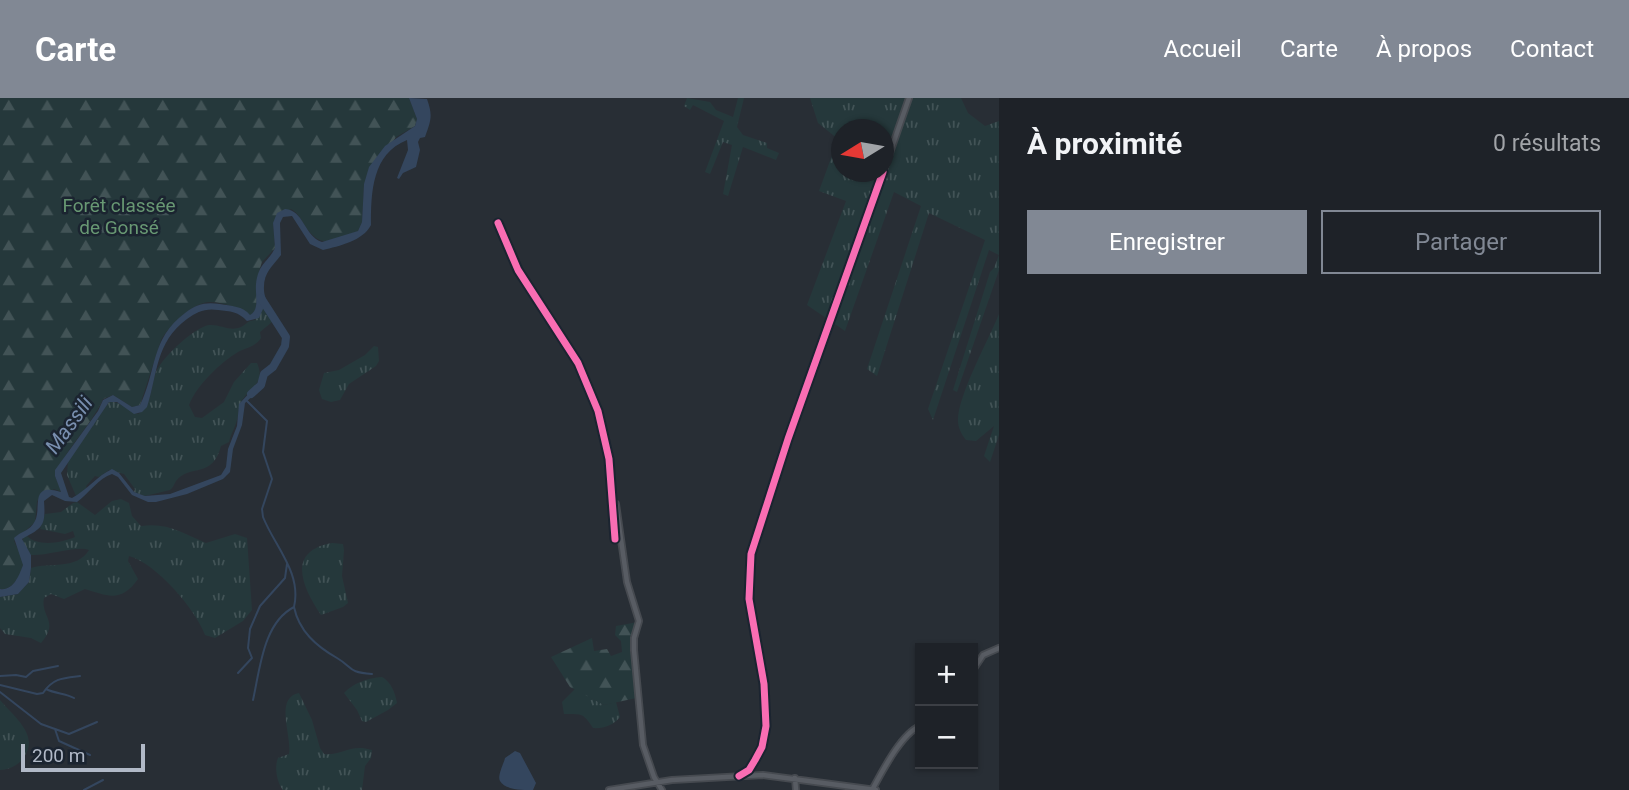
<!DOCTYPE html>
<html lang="fr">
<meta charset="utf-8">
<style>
:root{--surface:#1e2228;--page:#262a30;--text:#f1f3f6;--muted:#a1a4a8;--line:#3c3f45;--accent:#818894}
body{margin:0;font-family:Roboto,sans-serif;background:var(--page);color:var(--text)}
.controls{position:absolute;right:21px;bottom:21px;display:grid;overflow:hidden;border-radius:0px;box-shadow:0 2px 5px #0004}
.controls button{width:63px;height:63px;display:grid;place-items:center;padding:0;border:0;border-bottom:2px solid var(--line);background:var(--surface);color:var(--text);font:35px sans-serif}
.compass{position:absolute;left:831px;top:21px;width:63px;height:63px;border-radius:50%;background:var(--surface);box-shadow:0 2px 5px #0004;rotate:259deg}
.scale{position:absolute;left:21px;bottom:18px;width:124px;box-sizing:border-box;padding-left:7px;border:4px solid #b1b9c7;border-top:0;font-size:19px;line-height:24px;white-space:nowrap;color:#b1b9c7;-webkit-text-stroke:5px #1b2430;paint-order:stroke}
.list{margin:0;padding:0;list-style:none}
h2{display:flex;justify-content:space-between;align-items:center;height:91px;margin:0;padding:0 28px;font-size:30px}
h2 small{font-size:23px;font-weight:400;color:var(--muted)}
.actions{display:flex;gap:14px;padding:21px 28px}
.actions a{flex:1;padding:16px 0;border:2px solid var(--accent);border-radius:0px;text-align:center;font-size:24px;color:var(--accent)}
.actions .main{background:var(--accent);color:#fff}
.map{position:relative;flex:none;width:999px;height:692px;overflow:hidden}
header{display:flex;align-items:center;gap:42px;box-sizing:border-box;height:98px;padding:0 35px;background:var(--accent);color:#fff}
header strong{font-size:33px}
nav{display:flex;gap:38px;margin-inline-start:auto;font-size:24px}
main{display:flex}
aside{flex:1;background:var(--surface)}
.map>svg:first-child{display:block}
</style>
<header>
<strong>Carte</strong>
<nav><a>Accueil</a><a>Carte</a><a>À propos</a><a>Contact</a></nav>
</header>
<main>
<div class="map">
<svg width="999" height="692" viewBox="0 0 999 692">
<defs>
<pattern id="grass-tufts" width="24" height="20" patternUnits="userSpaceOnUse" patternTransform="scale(1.75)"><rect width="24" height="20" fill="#25383b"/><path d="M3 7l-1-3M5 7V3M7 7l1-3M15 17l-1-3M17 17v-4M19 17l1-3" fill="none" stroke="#425356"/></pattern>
<pattern id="forest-firs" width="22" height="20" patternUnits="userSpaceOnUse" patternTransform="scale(1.75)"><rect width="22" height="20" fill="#25383b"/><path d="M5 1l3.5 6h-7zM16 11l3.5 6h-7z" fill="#425356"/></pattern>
</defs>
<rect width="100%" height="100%" fill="#282e35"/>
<path fill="url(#grass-tufts)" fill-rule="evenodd" d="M687,0l23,4 6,8 17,7 5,-19h6l-7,29 6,8 24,8v5l12,5 -3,7 -33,-13 -15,49 -5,-2 9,-49 -9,-3 -13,32 -5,-2 19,-51 -31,-16 -3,5 -6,-4z
M810,0h151l7,15 17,13 14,-5v149l-42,122 -4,-2 37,-118 4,-4 5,-13 -10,-5 -56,170 -5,-11 57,-169 -56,-27 -52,163 -10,-7 54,-163 -27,-14 -49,139 -38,-26 39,-104 -27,-10 19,-52 -20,-16zM842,32h42v42h-42z
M263,210l5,4 4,10 -12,10 1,6c-6,9 -14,9 -23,14 -18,11 -41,33 -49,53l6,12 7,1 22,-16 10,-20 17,-19h6c9,20 -7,24 -16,39 -3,6 -2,12 -4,18 -2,8 -6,13 -8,22l-8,4c-9,34 -31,17 -45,35 -2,3 -3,7 -6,9l-25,6 -11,-4 1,-3 -11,-15 -15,-4 -10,7 -4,-1 -9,10 1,3 -11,7 -9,-21 1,-14 41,-59c9,-2 20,9 29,12 13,-8 13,-25 17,-39 3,-14 39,-48 54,-50 11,-1 21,7 32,2 6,-3 6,-6 14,-7z
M999,216v121l-9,27 -6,-6 10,-30 -18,15 -10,-1c-4,-5 -8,-12 -8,-19 -1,-24 31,-82 41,-107z
M374,248l4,1 1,14 -3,5 -27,18 -9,16 -9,2 -9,-3 -3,-9 5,-17 15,-3 26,-15z
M121,401l8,4 3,13 9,10c26,-4 42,7 65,17l29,-9 12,4 5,72 -9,11 -28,17 -10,-3c-9,-25 -49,-72 -76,-79l-1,5 10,18c-17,24 -30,17 -53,10l-21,10 -13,-5 -7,4c-4,19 16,23 -3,45l-10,-5 -26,-4 -5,-6v-31l18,-3 11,-12 2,-14c19,-6 46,2 58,-18 -11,-5 -42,6 -58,5l-8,-11v-7l4,-1c11,11 34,7 48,1l-2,-6 -8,3 -25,-5 5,-15 16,-2 12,-9 4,-1 18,13 17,-14z
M332,445l11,1 1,6 -2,26 6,27 -5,4 -22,8c-19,-28 -35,-64 11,-72z
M382,579c9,5 13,15 15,26l-9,7 -22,12 -4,-1 -5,-11 -13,-17c9,-10 24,-15 38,-16z
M575,591l29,16 12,-3 4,15c-6,8 -17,12 -27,11 -11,-17 -12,-13 -29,-14l-2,-12z
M299,595l13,27 8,28 4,6c18,2 26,-11 48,-4l-1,8 -6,8 -3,24h-79c-6,-7 -9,-23 -5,-32l11,-4c3,-19 -15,-56 10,-61z
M0,602c13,16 40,35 24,57 -6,9 -14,12 -24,13z"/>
<path fill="url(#forest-firs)" d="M0,0h409l8,21 -2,7 -19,11 -32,47 -2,38 -4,9c-24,11 -36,19 -53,-5 -4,-7 -7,-13 -14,-17l-18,14 2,25 -13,14 -3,9 -3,40 -6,4c-12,-7 -28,-14 -42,-13 -17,2 -39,24 -47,38l-21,65 -8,2 -19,-12 -10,4c-13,28 -37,49 -48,77l7,16 -8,-3 -17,12 -2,21 -21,19c3,7 8,14 9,21 0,12 -11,29 -23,27z
M638,524c-6,25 0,50 3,75l-37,8 -34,-18 -19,-30 41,-19 2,13 13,-2 4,7 11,-4 -1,-11 -6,-6 1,-9z"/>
<path fill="#34465e" d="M409,0l18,1c6,17 4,21 -2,38l-5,1 -2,4 2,8 -4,17 -13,6 -4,6 -2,-1 11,-28 -1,-10c-35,14 -36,52 -36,85 -8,16 -32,21 -48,25l-13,-6 -18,-28 -9,1 -3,6 1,32c-9,12 -18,18 -17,35 0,5 3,11 4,17l-5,2 -4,9 -12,3c-8,-9 -17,-10 -29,-11 -13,-2 -21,2 -31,9 -32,24 -29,54 -40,88l-5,5 -8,2 -17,-12h-8l-48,71 8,24 3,1c15,-8 25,-22 40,-29l7,4 15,19 11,4 25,-2 51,-19 5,-8 2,-18 9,-23 2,-22 16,-17 5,2 -15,14 -3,22 -9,24 -3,23 -7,7 -36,15 -31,8h-8l-16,-7 -14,-18 -6,-3c-13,4 -23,19 -35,28l-12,-1 -13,-6 -8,6c2,26 -2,27 -22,38l9,16v13l-2,14 -11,12 -18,3v-8c13,2 19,-13 23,-24l-9,-27c7,-7 16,-7 21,-17 7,-14 -6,-39 26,-29l-6,-16v-6l43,-59 5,-11 10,-5 19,12 8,-2c17,-34 10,-66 45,-92 12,-9 20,-11 35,-9 11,2 23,2 30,11 10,-5 5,-20 6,-31 3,-22 11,-20 19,-36l-2,-25 4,-10 8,-4c19,1 19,27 37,33l36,-11 4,-9 2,-38 5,-17 16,-21 30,-20 2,-7z
M515,653l5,2 16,30 -3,7c-10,0 -28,0 -33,-9 -3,-5 4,-18 5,-23z"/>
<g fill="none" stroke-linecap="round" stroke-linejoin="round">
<path stroke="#34465e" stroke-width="2" d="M246,302l21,21 -4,31 9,27 -10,30 1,8c12,30 39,56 31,90 -31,16 -34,62 -41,93
M294,509c5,24 22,39 43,51 17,10 10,14 35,16
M238,575l14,-15 -4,-10 2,-19 10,-23 25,-28 2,-14
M0,578l16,-1 10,2 7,-6 25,-5
M0,587l37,9 6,-1c10,-15 20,-15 37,-17
M46,591c10,5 19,4 28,9
M0,594l41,32 28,10 28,-12
M55,631l4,12 31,14
M84,692l19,-10"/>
<path stroke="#34465e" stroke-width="8" d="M251,296l10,-9 3,-11 9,-7 12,-21 1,-9 -25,-39"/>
<g stroke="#464a50" stroke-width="8">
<path id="minor" d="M884,72l25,-72
M498,125l20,47 60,93 20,48 11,48 6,80
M616,406l11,78 12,39 -5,17v12l9,95 11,32 8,13
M973,572l10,-15 16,-7
M739,678l10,-6 6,-10 7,-13 4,-21 -2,-42 -15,-85 2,-45 37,-115 95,-267
M795,680l1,12
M609,692l63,-10 91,-5 113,15
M872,692c10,-18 29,-56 48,-64"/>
</g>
<use href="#minor" stroke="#585c63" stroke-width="4.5"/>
<g stroke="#1b2430" stroke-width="11">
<path id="cycleway" d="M498,125l20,47 60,93 20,48 11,48 6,80
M739,678l10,-6 6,-10 7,-13 4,-21 -2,-42 -15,-85 2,-45 37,-115 95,-267"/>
</g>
<use href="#cycleway" stroke="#f96db3" stroke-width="7"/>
</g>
<g text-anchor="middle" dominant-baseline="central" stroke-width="5" stroke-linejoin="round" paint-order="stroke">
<g font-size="19" fill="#689873" stroke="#1b2430">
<text x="119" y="107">Forêt classée<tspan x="119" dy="22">de Gonsé</tspan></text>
</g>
<g font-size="21" font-style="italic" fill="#798faf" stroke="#1b2430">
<text transform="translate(69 327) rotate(-54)">Massili</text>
</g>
</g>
</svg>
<div class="controls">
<button>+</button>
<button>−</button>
</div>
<svg class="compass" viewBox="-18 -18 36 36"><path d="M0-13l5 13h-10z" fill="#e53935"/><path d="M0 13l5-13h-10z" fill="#a1a4a8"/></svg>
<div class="scale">200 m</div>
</div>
<aside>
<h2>À proximité<small>0 résultats</small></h2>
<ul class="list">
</ul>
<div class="actions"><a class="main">Enregistrer</a><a>Partager</a></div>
</aside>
</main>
